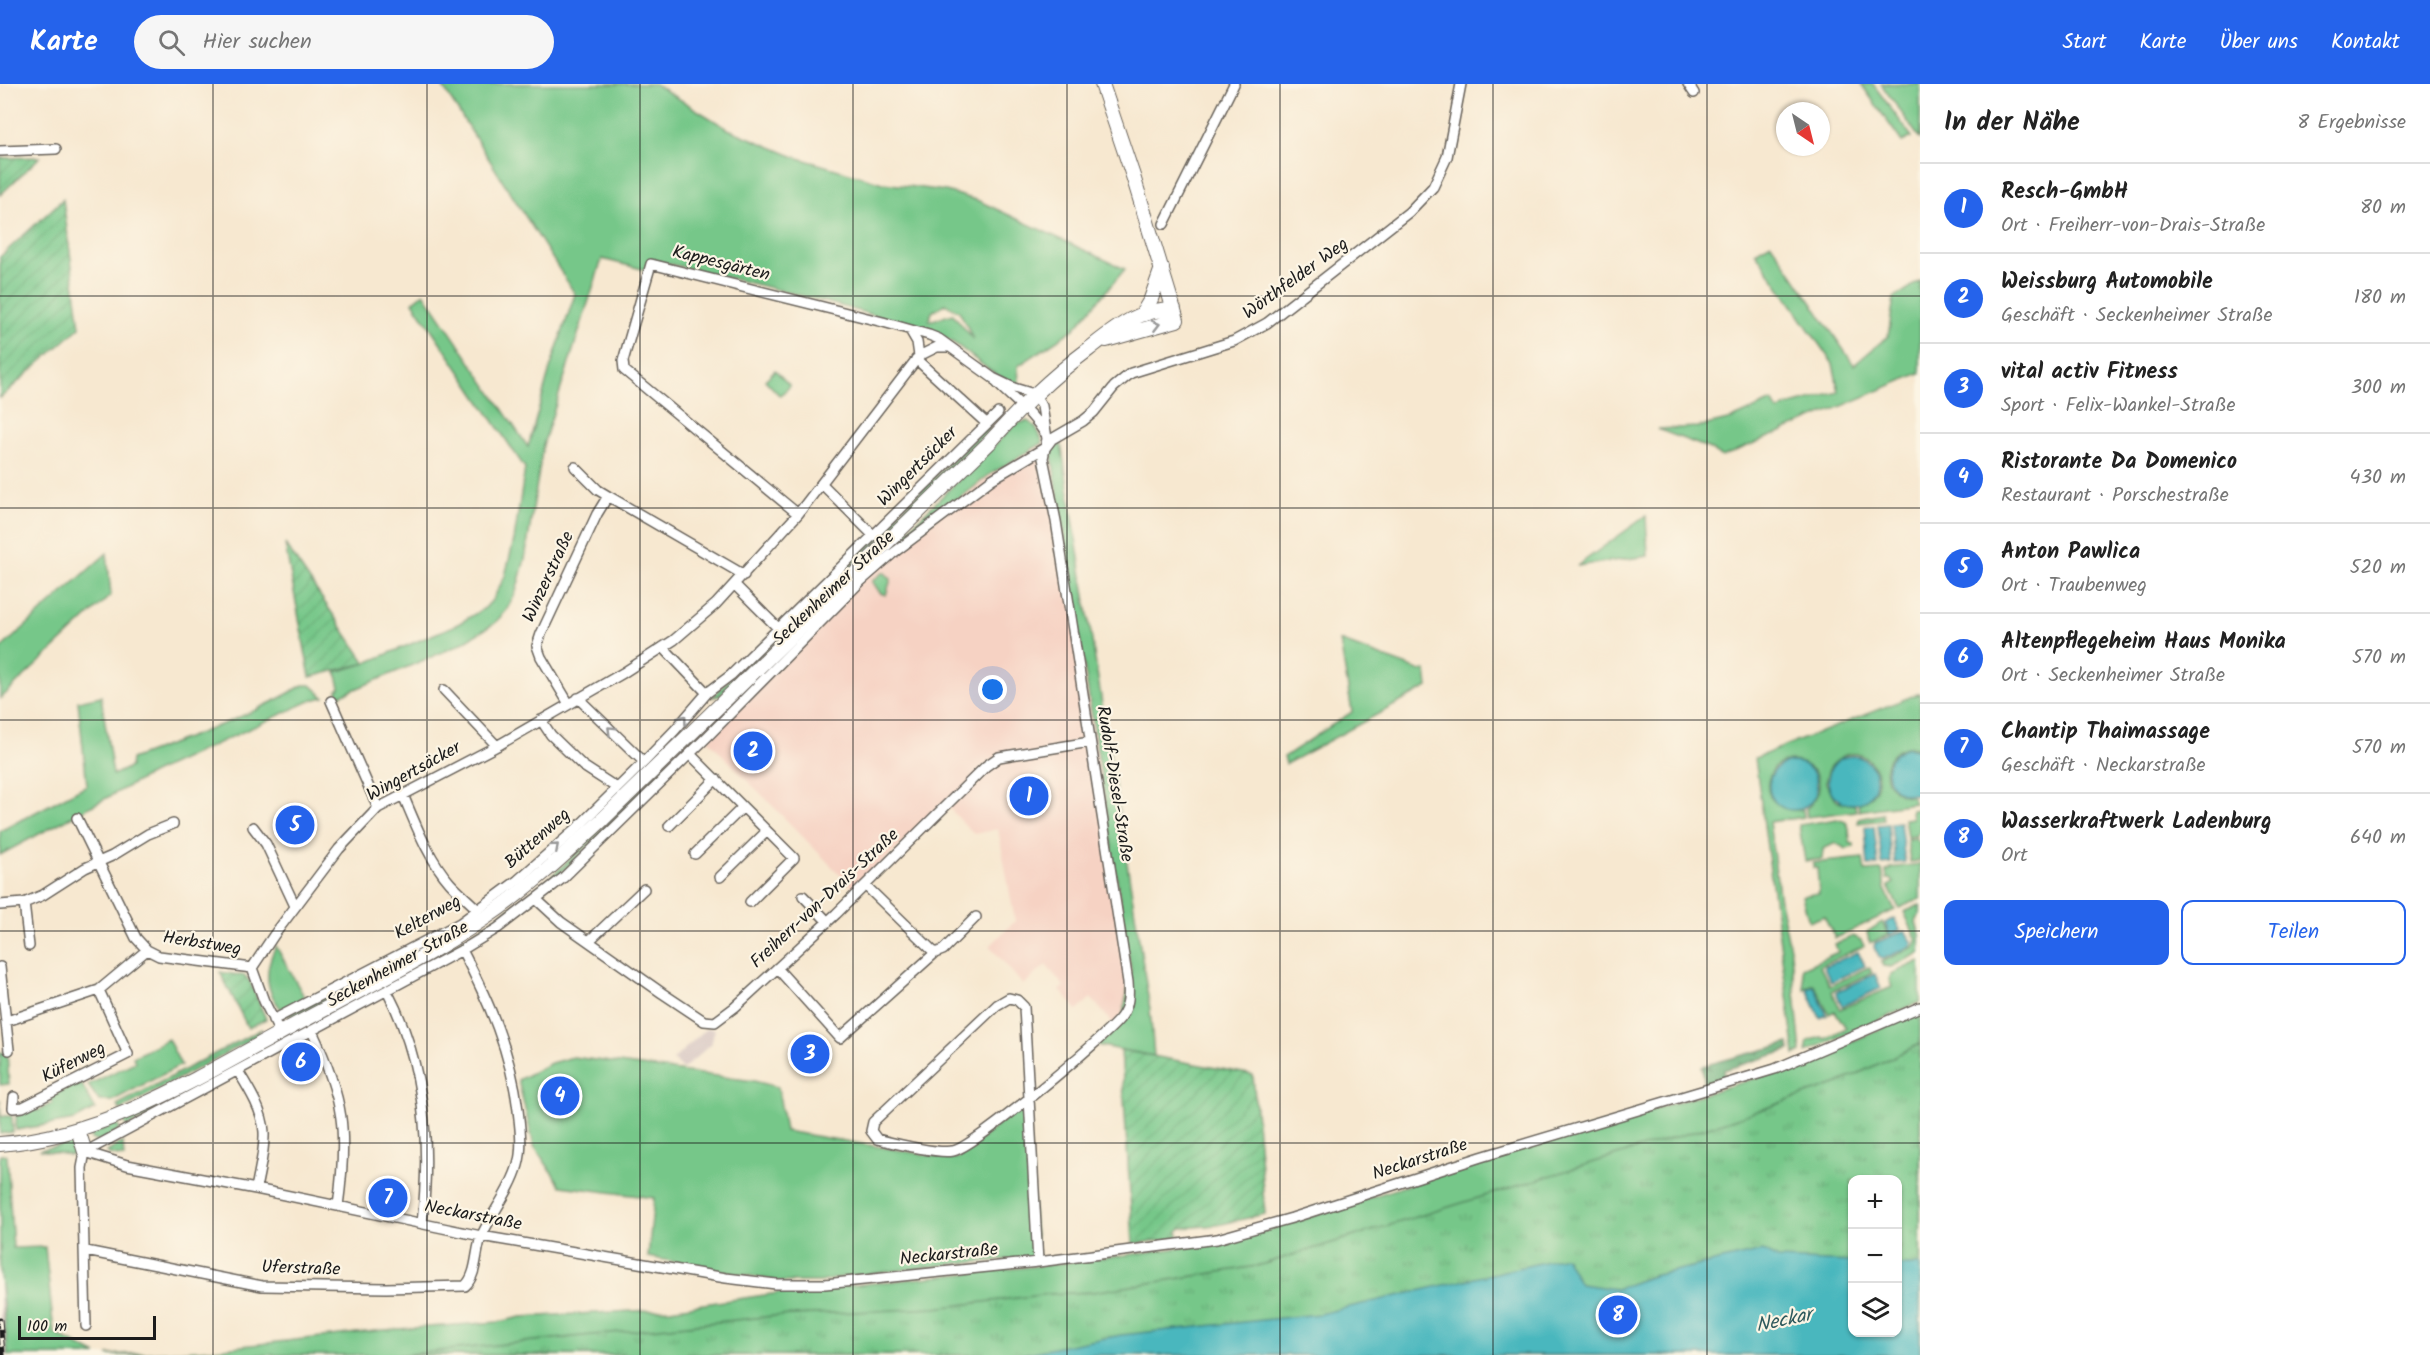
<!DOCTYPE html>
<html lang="de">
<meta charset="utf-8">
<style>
:root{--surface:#fff;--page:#f6f6f6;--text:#222;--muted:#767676;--line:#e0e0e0;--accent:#2563eb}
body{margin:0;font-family:Kalam,sans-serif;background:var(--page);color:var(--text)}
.controls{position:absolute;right:18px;bottom:18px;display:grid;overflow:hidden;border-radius:12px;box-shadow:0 2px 4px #0004}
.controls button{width:54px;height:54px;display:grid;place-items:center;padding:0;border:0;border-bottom:2px solid var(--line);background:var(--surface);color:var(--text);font:30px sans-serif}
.compass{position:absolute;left:1776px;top:18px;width:54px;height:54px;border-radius:50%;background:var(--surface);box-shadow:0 2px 4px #0004;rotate:145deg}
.scale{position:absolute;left:18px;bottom:15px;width:138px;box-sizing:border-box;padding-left:6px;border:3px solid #1c1c1c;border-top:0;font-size:16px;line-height:21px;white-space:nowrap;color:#1c1c1c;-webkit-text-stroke:4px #fcf5e5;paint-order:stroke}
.you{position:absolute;left:993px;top:606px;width:21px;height:21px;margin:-15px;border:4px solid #fff;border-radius:50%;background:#1a73e8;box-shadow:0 0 0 9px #1a73e833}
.badge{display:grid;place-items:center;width:39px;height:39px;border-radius:50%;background:var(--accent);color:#fff;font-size:20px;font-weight:700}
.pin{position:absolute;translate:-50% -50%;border:3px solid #fff;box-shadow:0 2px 6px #0006}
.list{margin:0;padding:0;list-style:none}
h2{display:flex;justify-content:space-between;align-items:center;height:78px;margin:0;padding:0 24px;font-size:26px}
h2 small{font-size:20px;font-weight:400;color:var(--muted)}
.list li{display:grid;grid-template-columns:39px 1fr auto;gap:18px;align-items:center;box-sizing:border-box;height:90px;padding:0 24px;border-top:2px solid var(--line)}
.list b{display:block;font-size:22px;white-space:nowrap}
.list p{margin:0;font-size:20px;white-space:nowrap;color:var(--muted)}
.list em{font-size:20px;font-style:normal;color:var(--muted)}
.actions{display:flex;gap:12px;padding:18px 24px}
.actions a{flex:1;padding:14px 0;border:2px solid var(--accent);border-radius:12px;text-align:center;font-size:21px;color:var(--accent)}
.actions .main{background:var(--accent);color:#fff}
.icon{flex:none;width:33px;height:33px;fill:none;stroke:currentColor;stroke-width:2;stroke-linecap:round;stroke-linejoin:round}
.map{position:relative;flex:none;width:1920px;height:1271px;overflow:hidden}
header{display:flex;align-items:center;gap:36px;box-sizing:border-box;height:84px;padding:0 30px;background:var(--accent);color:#fff}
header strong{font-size:28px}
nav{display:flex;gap:33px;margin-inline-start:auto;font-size:21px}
.search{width:420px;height:54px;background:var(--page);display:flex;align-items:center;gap:15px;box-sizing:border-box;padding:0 21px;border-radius:33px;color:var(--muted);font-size:22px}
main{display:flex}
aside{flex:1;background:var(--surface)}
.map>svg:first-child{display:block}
</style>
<header>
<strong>Karte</strong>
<div class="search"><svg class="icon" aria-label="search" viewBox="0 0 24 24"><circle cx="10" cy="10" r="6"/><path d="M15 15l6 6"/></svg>Hier suchen</div>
<nav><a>Start</a><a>Karte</a><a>Über uns</a><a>Kontakt</a></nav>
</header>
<main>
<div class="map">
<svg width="1920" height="1271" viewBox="0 0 1920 1271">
<defs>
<pattern id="forest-firs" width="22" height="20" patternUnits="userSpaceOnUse" patternTransform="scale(1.5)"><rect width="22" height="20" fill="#60ac75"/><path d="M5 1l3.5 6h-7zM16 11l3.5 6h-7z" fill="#4e8b5f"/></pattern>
<pattern id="park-tufts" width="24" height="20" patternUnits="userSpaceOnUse" patternTransform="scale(1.5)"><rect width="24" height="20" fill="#76c789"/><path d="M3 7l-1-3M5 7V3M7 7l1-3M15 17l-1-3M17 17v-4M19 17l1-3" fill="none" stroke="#66aa76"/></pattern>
<pattern id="garden-furrows" width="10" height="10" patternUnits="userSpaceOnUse" patternTransform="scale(1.5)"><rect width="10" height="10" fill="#76c789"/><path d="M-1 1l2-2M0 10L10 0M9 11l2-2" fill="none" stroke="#66aa76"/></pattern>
</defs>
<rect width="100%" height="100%" fill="#fcf5e5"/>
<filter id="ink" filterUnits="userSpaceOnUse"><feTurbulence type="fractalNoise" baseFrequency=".0167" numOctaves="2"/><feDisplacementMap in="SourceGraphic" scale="12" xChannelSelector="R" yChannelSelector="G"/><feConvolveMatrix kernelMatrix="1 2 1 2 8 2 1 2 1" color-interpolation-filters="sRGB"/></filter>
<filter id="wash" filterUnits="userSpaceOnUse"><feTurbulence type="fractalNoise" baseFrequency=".008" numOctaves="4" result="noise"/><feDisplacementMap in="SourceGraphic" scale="24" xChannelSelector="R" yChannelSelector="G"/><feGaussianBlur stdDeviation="1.35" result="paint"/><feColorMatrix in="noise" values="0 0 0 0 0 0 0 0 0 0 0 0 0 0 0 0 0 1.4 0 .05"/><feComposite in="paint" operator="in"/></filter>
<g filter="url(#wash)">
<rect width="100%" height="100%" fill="#f7e8d0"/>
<path fill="#f6d2c3" d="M1043,359l8,7 80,521 1,21 -16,35 -25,-29 -14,12 -17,-20 4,-4 -18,-21 -23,20 -33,-39 25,-25 -17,-92 -24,5 -29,-30 -91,85 -146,-149 154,-164 127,-101z"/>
<path fill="#d1bfbd" d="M707,944l8,1 -4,15 -28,25 -10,-9z
M0,1190l3,34 5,47h-8z"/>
<path fill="#76c789" stroke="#497252" stroke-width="1.5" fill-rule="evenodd" d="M441,0h214l73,45 67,28 88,26 63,8 33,10 146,68 -51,60 -56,37 1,17c-33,-5 -51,-38 -82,-48 -94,-32 -192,-53 -288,-76l-3,11 -44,-11 -59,186 -18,114 -9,33 -10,19 -12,13 -37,22 -118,50 -2,-5 3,-4 -4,-15 30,-9 92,-39 27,-16 8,-9 12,-23 9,-36 11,-72 -112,-166 11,-9 104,154 22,-78 25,-75zM945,220l14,7 15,29 -21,-26 -24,7 3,-9z
M1861,0h12l39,53 -10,5z
M1881,0h39v55z
M1771,159l83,122 34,-29 6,-38 26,-17v92l-198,84 -14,-9 -51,-19 41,-2 34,-8 40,-18 6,10 6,-4 55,-15 -6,-28 -78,-112z
M775,286l15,16 -10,10 -15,-16z
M1027,337c10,4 12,12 16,22l-54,32 -127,101 -118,121 3,-10 269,-263z
M987,342l3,3 -178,179 -93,88 -7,1z
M1061,359l89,566 4,47 -58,-11 26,-25 9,-49 -80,-521z
M1646,432l2,40 -71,10z
M107,469l4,42 -111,104v-50z
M884,488l7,7 -5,16 -6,-2 -8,-12z
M1340,557l81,30h5l2,16 -142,77 -2,-7 68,-45z
M303,601h8l13,12 -14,4 -157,72 -153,82v-24l87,-46 -9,-84 23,-5 12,79 17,-8 1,-8c58,-22 119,-42 172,-74z
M1920,609v55c-40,-9 -49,45 -7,49l1,6 -55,8 -1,-7c44,-16 5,-71 -23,-42 -7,6 -9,12 -9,21l10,18 19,4 1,6 -49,6 -1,-8c42,-37 -31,-72 -38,-26 -2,20 17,29 35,27l1,7 -35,5 11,79 11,52 10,99 -6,3 -40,-297z
M701,648l-1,3 -134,133 -37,32 -72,49 -330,178 -4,-7c60,-22 116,-56 171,-86 86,-46 173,-89 249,-151 56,-46 102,-104 158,-151z
M1920,725v21l-4,6 -9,1 -3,-18 8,-1 -1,-8z
M1883,730l1,6 -26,3 1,-4z
M1837,735l9,3 3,6 1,15 4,1v3l-8,2 -10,-6 -13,6 -1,10 -17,2 -6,-36z
M1916,755l4,5v17l-10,1 -3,-22z
M1863,774l2,13 17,-1 3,19 10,21 -60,28 -11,-22 -15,6 -7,-26 17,-3 -2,-25h-4v-5z
M1920,780v35l-21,9 -11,-22 6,-3 -3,-4h-4l-1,-8 4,-1v-2z
M1920,821v8l-4,9 4,14v17l-29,14 -8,-1 -2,-4 33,-15 3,-6 -13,-29z
M1882,838l7,13 -19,8 -3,-11z
M1853,852l8,4 3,6 -44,20 10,20 39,-19 3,6 -40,18 8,18 52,-22 -3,-7 2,-6 29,-13v41l-114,50 2,-11 13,-4 4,2 21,-11 -11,-17 -6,3 -15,-30 -10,5 -2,-21 36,-16 -3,-8z
M431,855l4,3 -126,67 -13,7 -8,-1z
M276,862l30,54 -23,11c-19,-20 -19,-42 -7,-65z
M1920,927v254l-22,-85h-46l-834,175h-910l107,-6 169,-19 115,-8 22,-5 149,-8 108,-16 278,-29 162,-21 54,-14 213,-69 291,-88 48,-18z
M262,945l-8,9 -134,72 -3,-5z
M168,955l13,26 -69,36h-13l-11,-16 47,-23 -2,-5z
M7,968l2,32 -9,1v-32z
M573,973l181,24 24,6 7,44 161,27h12l56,-46 6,-1 4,4 2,16 12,126 -84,7 -112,13 -21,5h-39l-134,-25 6,-59 -93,-12 -27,-40 -16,-66 33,-17z
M80,997l15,28 -20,11 -59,10v-15l7,-1 10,-9 4,6 16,-8 -3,-6z
M0,1015l1,17h11l1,16 -13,2z
M117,1039l3,7 -22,12 -7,-3v-4z
M123,1058l1,15 -15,-3 -2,-2z
M67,1060l8,2 1,8 -7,1 -30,-5z
M0,1071h7l6,93 32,-1 9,86 43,22h-89l-8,-81z"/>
<path fill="url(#forest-firs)" stroke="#3e6448" stroke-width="1.5" d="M1789,959l1,7 -66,20 1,11 -20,5 -3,-20z"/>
<path fill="url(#park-tufts)" stroke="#497252" stroke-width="1.5" fill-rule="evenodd" d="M1920,960v311h-1519l373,-39 161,-8 114,-14 44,-2 164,-26 471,-145 108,-37zM1852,1096h46v152h-46z"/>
<path fill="url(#garden-furrows)" stroke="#497252" stroke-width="1.5" d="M40,73l-40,38v-37z
M63,115l17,128 -80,71v-141z
M285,460l81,119 -56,14z
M220,888l25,4 5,6 16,37 -18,9z
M1121,966l132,25 12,139 -47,11 -36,3 -4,3v7l-45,6z"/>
<path fill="#48b7be" stroke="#326a6d" stroke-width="1.5" d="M1908,663l12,3v43c-33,11 -48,-36 -12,-46z
M1828 696a24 24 0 1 1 48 0a24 24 0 1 1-48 0Z
M1769 702a24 24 0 1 1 48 0a24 24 0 1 1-48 0Z
M1900,738l5,40 -10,1 -4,-40z
M1888,740l3,39 -9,1 -4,-39z
M1874,742l4,39 -10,1 -3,-39z
M1894,834l6,12 -10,5 -5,-12z
M1905,847l8,12 -1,3 -29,13 -3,-1 -6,-11 1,-4z
M1858,868l7,14 -34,16 -7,-15z
M1875,890l6,14 -39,18 -6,-14z
M1814,902l13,29 -7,3 -13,-29z
M1762,1167l16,8 74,3v70h46v-67h22v90h-902l103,-20 198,-21 246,-57 15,27 36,5 36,-13z"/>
</g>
<g filter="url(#ink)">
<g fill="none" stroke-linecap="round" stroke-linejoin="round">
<g stroke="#69635b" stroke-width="12">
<path id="street" d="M1688,0l6,9
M0,67l56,-2
M1164,140l70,-140
M910,246l7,12 2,14
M916,275l70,64
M996,298c17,18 35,29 48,50
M575,383l23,23 10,6
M822,400l51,51
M798,430l-174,-144 -1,-9 28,-97 232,58 46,13 10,4 54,39 21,10 20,6 8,12 5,33 -4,19 13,63 72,461c1,13 1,24 -7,35 -15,20 -148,131 -168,134 -15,3 -60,-8 -76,-12l-6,-8 2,-9 124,-117 12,-7 8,2 7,7 14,255
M735,501l43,43
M663,563l44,46
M444,606l53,56
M578,614l66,64
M331,617l47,107
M569,620l-28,-47 -4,-11 4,-12 56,-120 11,-18 136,79
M541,636l10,15 32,31 34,22
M690,670l104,104 -44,44
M403,711c13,30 25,63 47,88 8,9 18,17 27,26
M77,734l59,120 11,12 12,6 93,12
M669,742l47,-47
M253,743l13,17 29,62
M695,770l48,-47
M720,793l47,-46
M803,812l25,26
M536,815l25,23 101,71 42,28 11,1 20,-15 101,-93 150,-148 13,-9 91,-15
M0,821l24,-2
M589,857l55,-52
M29,862l-5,-43 19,-8 42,-27 27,-12 36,-22 25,-10
M935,869l8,-3 33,-33
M0,883l9,83
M777,884l63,70 95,-85 -69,-67
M387,907c38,72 44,153 35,232
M273,936l187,-97 58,-43 57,-50 69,-68 31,-32 32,-37 24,-18 267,-262
M7,937l92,-31 48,-40
M312,947c32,68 36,101 26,175
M280,949l-16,-32 -12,-33 22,-33 65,-86 39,-41 119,-62 126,-73 51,-33 42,-36 82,-90 121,-158 18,-9h13
M238,987c11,18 25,40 26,61 1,19 -5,39 -8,57
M14,1013l-1,11 10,-1 105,-53 -29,-64
M85,1068l42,13 129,24 225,47 245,42 50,6h49l213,-22 179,-23 75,-21 189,-61 294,-88 145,-62
M85,1068l377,-202 36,-22 65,-50 146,-143 152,-154 31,-27 100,-75 54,-32 6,-8 31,-18 11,-9 20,-25 17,-14 103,-32 33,-18 142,-111 24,-25 14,-30 14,-73
M85,1068l-3,16 4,158
M86,1167l176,35 124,2 79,-2c13,-12 10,-36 17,-51 11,-24 29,-45 36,-70 5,-18 2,-37 0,-55 -7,-58 -29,-108 -56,-160"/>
</g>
<g stroke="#69635b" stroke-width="16">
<path id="secondary" d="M1102,0l31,92 44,144 -71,20
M1142,230l9,-15 11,-31
M78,1046l7,22
M0,1060c102,-8 191,-62 280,-111 68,-37 140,-71 205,-115 43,-29 80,-64 118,-99l386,-376c32,-36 61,-65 100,-94 27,-21 49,-40 85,-40"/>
</g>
<use href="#street" stroke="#fff" stroke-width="9"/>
<use href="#secondary" stroke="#fff" stroke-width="14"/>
<g stroke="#1c1c1c" stroke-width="5">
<path id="rail" d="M0,1236l3,35"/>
</g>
<use href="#rail" stroke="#fcf5e5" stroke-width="3" stroke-dasharray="9" stroke-linecap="butt"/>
</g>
<defs><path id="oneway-chevron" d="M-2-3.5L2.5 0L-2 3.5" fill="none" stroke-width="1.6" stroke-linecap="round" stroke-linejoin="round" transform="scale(1.5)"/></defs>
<g stroke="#999">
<use href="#oneway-chevron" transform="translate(1156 241) rotate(-14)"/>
<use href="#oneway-chevron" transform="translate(683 635) rotate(-53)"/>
<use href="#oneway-chevron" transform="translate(611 646) rotate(-136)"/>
<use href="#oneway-chevron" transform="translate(555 763) rotate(-42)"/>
</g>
</g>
<path fill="none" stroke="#1c1c1c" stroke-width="1.5" stroke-opacity="0.55" d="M213,0v1271M427,0v1271M640,0v1271M853,0v1271M1067,0v1271M1280,0v1271M1493,0v1271M1707,0v1271M0,212h1920M0,424h1920M0,636h1920M0,847h1920M0,1059h1920"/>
<g text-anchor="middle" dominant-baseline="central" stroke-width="4.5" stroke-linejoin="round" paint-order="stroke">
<g font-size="18" fill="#1c1c1c" stroke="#fcf5e5">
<text transform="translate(721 180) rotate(14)">Kappesgärten</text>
<text transform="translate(1296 195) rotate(-36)">Wörthfelder Weg</text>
<text transform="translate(918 383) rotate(-45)">Wingertsäcker</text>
<text transform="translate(549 493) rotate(-65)">Winzerstraße</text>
<text transform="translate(834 505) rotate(-43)">Seckenheimer Straße</text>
<text transform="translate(414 688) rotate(-29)">Wingertsäcker</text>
<text transform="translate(1114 700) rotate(81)">Rudolf-Diesel-Straße</text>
<text transform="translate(538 755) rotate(-42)">Büttenweg</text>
<text transform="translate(825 815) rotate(-43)">Freiherr-von-Drais-Straße</text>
<text transform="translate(428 834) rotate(-29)">Kelterweg</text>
<text transform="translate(202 860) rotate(9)">Herbstweg</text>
<text transform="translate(398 881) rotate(-29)">Seckenheimer Straße</text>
<text transform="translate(74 979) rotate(-27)">Küferweg</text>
<text transform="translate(1420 1076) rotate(-18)">Neckarstraße</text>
<text transform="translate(473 1132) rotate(11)">Neckarstraße</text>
<text transform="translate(949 1171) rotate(-6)">Neckarstraße</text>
<text transform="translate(301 1185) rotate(2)">Uferstraße</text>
</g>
<g font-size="20" font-style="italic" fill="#2e5a5d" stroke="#fcf5e5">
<text transform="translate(1784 1237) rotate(-12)">Neckar</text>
</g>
</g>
</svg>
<div class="controls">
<button>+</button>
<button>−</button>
<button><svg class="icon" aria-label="layers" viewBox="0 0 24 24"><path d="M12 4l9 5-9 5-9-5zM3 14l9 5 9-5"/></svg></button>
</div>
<svg class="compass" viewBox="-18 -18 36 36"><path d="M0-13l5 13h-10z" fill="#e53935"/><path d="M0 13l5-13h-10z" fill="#767676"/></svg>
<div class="scale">100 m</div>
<div class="you"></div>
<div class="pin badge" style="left:1029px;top:712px">1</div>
<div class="pin badge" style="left:753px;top:667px">2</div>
<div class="pin badge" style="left:810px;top:970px">3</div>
<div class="pin badge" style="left:560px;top:1012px">4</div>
<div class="pin badge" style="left:295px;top:741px">5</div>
<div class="pin badge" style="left:301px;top:978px">6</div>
<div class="pin badge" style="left:388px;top:1114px">7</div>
<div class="pin badge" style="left:1618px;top:1231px">8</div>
</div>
<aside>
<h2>In der Nähe<small>8 Ergebnisse</small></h2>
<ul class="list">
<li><span class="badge">1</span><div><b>Resch-GmbH</b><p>Ort · Freiherr-von-Drais-Straße</p></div><em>80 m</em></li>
<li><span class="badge">2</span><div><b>Weissburg Automobile</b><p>Geschäft · Seckenheimer Straße</p></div><em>180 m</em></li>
<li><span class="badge">3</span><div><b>vital activ Fitness</b><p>Sport · Felix-Wankel-Straße</p></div><em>300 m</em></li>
<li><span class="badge">4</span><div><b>Ristorante Da Domenico</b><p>Restaurant · Porschestraße</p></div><em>430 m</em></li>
<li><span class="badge">5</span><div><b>Anton Pawlica</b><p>Ort · Traubenweg</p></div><em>520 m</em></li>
<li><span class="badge">6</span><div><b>Altenpflegeheim Haus Monika</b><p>Ort · Seckenheimer Straße</p></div><em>570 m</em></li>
<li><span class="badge">7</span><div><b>Chantip Thaimassage</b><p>Geschäft · Neckarstraße</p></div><em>570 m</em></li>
<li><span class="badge">8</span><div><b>Wasserkraftwerk Ladenburg</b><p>Ort</p></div><em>640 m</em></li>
</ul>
<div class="actions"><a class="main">Speichern</a><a>Teilen</a></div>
</aside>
</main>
